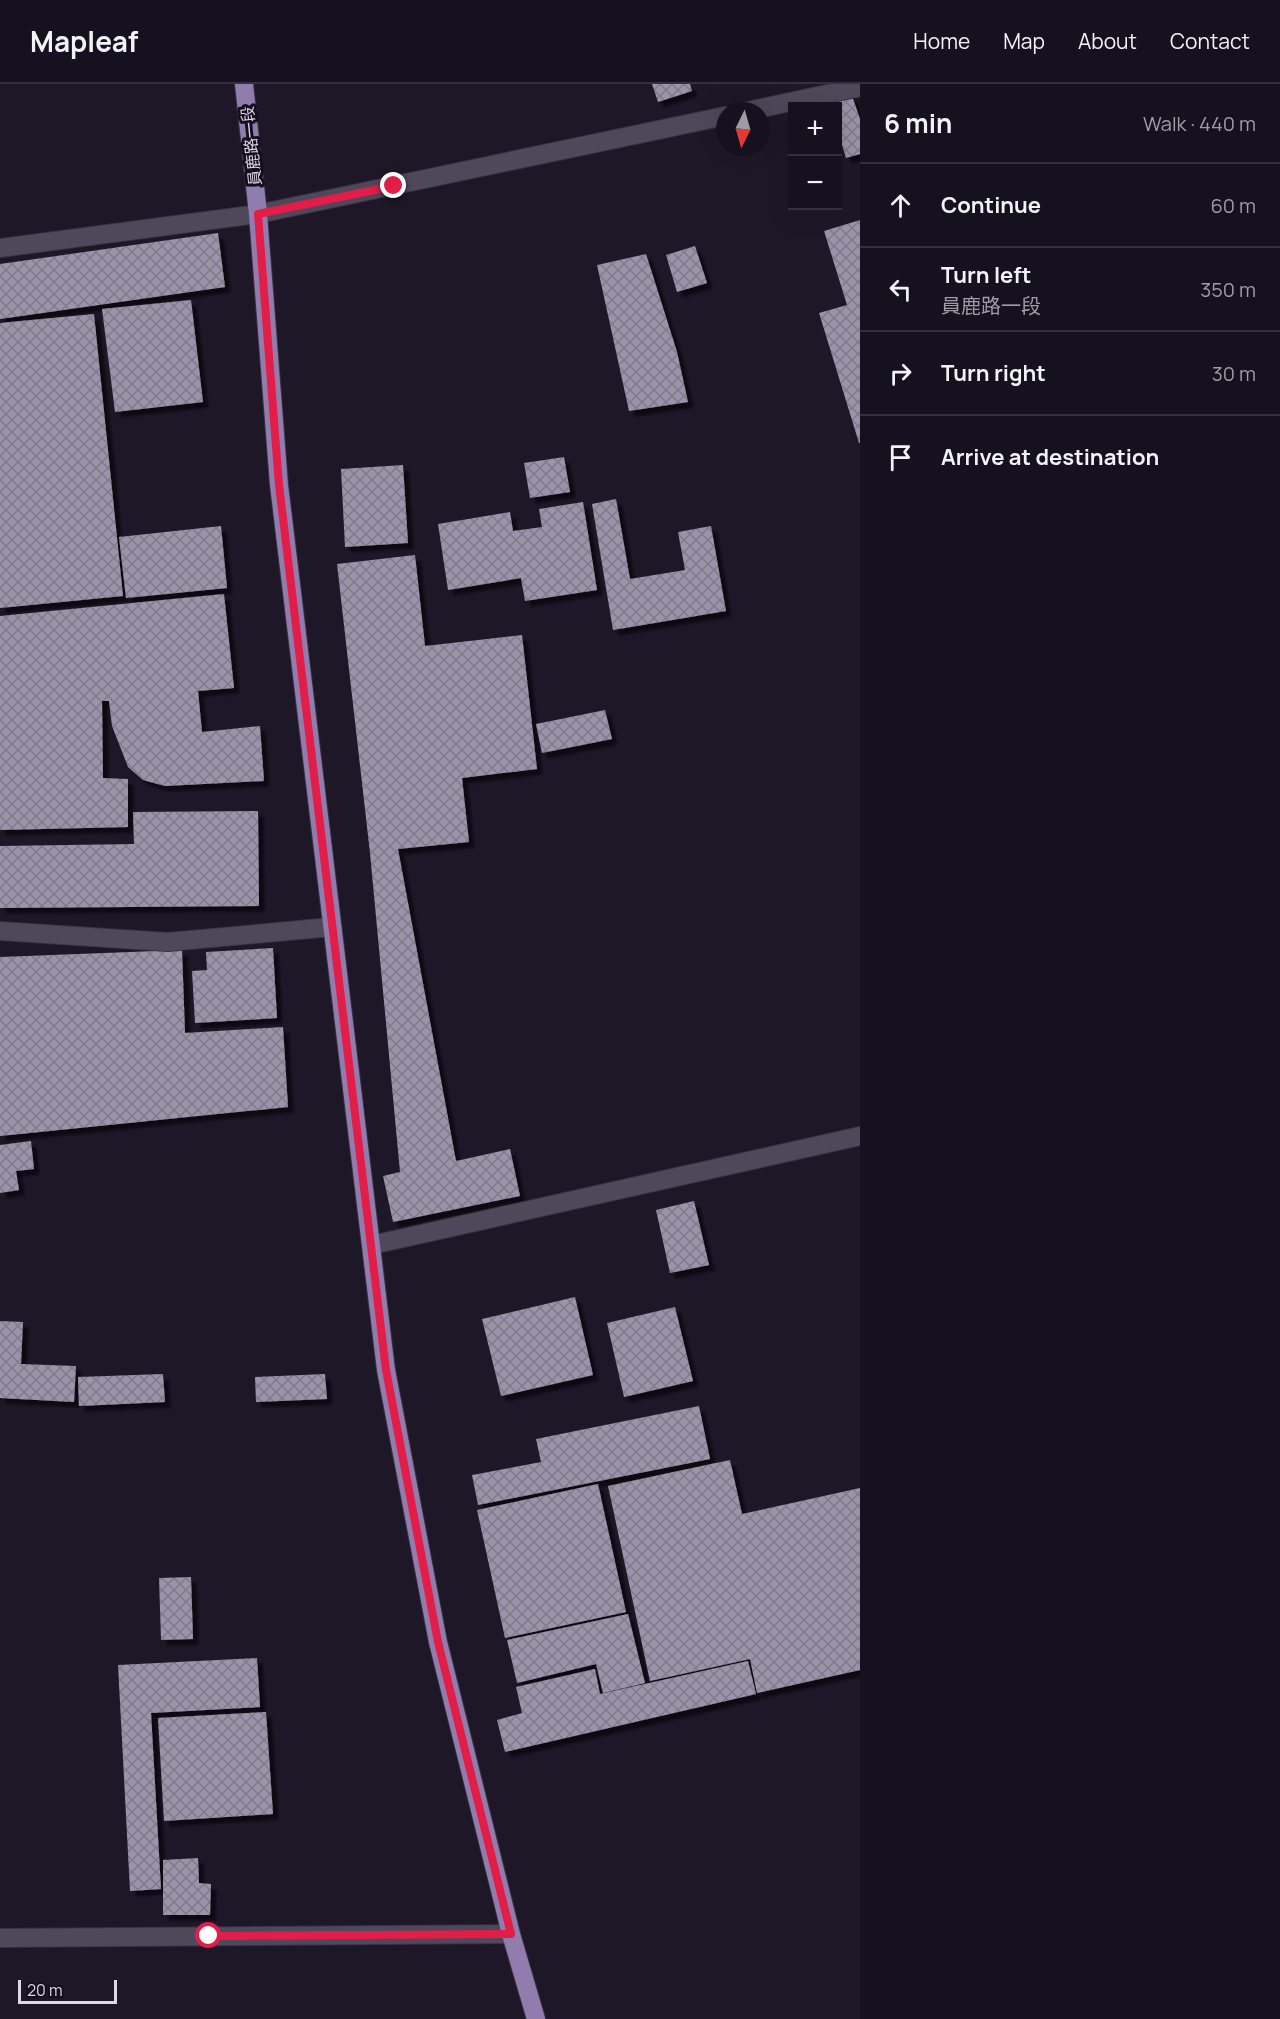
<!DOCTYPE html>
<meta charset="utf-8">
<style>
:root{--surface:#16111e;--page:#231f2b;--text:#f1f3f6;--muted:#9e9da4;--line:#35313c}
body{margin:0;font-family:Manrope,"Noto Sans TC",sans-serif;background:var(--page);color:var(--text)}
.controls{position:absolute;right:18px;top:18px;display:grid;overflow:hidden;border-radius:0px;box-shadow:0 6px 24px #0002}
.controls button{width:54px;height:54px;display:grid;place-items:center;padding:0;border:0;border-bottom:2px solid var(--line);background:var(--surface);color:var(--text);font:30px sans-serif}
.compass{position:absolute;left:716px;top:18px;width:54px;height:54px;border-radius:50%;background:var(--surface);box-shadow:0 6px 24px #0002;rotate:185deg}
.scale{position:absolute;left:18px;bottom:15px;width:99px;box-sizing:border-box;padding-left:6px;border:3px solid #dcd8e4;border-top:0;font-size:16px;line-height:21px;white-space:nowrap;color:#dcd8e4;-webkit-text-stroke:4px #150e1f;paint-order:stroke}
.stop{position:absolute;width:18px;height:18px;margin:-14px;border:4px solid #e11d48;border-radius:50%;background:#fff}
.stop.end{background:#e11d48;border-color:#fff;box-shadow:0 2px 6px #0008}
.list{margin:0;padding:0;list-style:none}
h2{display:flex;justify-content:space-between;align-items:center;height:78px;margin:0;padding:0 24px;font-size:26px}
h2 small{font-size:20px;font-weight:400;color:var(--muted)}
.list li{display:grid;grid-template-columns:39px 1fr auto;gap:18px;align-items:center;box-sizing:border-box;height:84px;padding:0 24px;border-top:2px solid var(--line)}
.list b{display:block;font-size:22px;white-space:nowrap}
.list p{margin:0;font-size:20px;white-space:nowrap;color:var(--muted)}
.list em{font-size:20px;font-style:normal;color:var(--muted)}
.icon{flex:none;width:33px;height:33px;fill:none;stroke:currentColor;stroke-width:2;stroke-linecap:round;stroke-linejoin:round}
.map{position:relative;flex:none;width:860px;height:1935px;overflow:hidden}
header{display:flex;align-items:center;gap:36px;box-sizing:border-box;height:84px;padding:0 30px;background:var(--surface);border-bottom:2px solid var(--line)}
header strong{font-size:28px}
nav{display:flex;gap:33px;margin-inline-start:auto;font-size:21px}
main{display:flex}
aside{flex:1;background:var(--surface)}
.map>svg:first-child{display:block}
</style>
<header>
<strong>Mapleaf</strong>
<nav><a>Home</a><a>Map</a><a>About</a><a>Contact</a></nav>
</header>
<main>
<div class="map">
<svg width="860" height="1935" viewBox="0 0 860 1935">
<defs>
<pattern id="building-cross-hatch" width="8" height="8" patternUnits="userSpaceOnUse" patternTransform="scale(1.5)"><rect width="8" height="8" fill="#9a93a9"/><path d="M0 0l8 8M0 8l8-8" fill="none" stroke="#807a8b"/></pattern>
<filter id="shadow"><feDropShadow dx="5.5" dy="5.5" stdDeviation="1.5" flood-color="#0009"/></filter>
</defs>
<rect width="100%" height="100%" fill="#1e1728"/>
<path fill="url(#building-cross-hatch)" filter="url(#shadow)" d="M652,0h38l2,7 -34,11z
M852,12l8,23v35l-14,4 -8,-26v-26h-9l-1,-2z
M860,136v223h-1l-40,-130 28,-8 -23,-74z
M218,149l7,54 -225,32v-55z
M695,162l12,37 -30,9 -11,-37z
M646,170l31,98 11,50 -59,9 -32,-146z
M191,216l12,102 -88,10 -13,-103z
M94,230l29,282 -123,12v-285z
M564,373l6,35 -40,6 -6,-35z
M403,381l5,78 -63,4 -4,-78z
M616,415l14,80 55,-9 -7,-38 33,-6 15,85 -113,19 -21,-126z
M583,418l14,88 -72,11 -4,-23 -73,12 -10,-66 72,-12 3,19 29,-4 -3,-18z
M221,442l6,62 -101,10 -7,-61z
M415,471l10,91 97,-11 15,134 -75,9 7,64 -71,7 58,312 54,-12 10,47 -127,26 -10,-46 17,-4 -30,-319 -33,-289z
M224,510l10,94 -36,3 4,41 58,-6 4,55 -99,5 -22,-6 -15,-13 -16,-41 -3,-25h-7l1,77 25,1v48l-128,3v-214z
M605,626l7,29 -70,14 -6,-29z
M258,727l1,95 -259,2v-62l134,-2 -1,-32z
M273,864l4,70 -82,5 -3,-52 15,-1 -1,-18z
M182,866l3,83 98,-6 5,80 -288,29v-179z
M31,1057l3,28 -18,2 3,19 -19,3v-48z
M694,1117l15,64 -39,8 -14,-63z
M575,1213l18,78 -92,21 -19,-77z
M675,1223l18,74 -69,16 -17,-74z
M0,1237l23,1 -2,42 55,2 -2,36 -74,-4z
M163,1290l2,28 -86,4 -1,-29z
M325,1290l2,25 -71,3 -1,-25z
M699,1322l11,53 -232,46 -6,-30 69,-13 -5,-23z
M730,1376l12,54 118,-26v182l-103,23 -7,-34 -100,22 -42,-195z
M598,1400l28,128 -121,26 -28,-128z
M191,1493l2,62 -32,1 -2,-62z
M628,1530l17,69 -42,10 -7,-29 -79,19 -10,-43z
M257,1574l3,49 -109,6 10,176 -31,2 -12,-226z
M748,1577l8,33 -251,58 -8,-32 25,-7 -6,-26 79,-18 5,25z
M266,1628l7,102 -109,7 -6,-103z
M198,1774l1,25 12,1 -1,31h-47v-55z"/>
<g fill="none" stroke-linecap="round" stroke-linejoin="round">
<g stroke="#37333f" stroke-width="20">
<path id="minor" d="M748,27l112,-24
M0,164l258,-34 467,-98
M0,847l168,11 164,-15
M372,1161l488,-109
M0,1854l511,-4"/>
</g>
<g stroke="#37333f" stroke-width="20">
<path id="major" d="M244,0l14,130 21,271 107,885 52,272 73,292 25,85"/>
</g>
<use href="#minor" stroke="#4f485b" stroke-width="18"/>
<use href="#major" stroke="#907dae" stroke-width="18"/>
</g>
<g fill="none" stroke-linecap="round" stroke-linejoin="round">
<path stroke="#e11d48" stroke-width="8" d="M209,1852l302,-2 -73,-292 -52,-272 -107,-885 -21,-271 136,-28"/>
</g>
<g text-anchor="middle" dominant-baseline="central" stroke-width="6" stroke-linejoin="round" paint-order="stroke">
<g font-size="16" fill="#dcd8e4" stroke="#150e1f">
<text transform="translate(251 62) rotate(-96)">員鹿路一段</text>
</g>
</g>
</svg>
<div class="controls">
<button>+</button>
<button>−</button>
</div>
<svg class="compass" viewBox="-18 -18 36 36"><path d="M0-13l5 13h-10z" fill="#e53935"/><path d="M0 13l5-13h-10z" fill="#9e9da4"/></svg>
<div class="scale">20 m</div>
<div class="stop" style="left:209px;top:1852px"></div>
<div class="stop end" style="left:394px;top:102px"></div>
</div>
<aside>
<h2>6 min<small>Walk · 440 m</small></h2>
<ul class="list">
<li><svg class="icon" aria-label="ahead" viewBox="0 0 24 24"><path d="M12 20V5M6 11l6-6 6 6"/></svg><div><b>Continue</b></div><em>60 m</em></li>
<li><svg class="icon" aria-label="left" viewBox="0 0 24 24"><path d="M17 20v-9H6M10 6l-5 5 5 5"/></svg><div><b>Turn left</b><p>員鹿路一段</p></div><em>350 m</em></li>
<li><svg class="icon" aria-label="right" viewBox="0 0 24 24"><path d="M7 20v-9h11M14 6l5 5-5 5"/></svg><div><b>Turn right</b></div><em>30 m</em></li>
<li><svg class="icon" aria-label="arrive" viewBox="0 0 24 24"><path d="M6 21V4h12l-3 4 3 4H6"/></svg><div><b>Arrive at destination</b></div></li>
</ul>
</aside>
</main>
